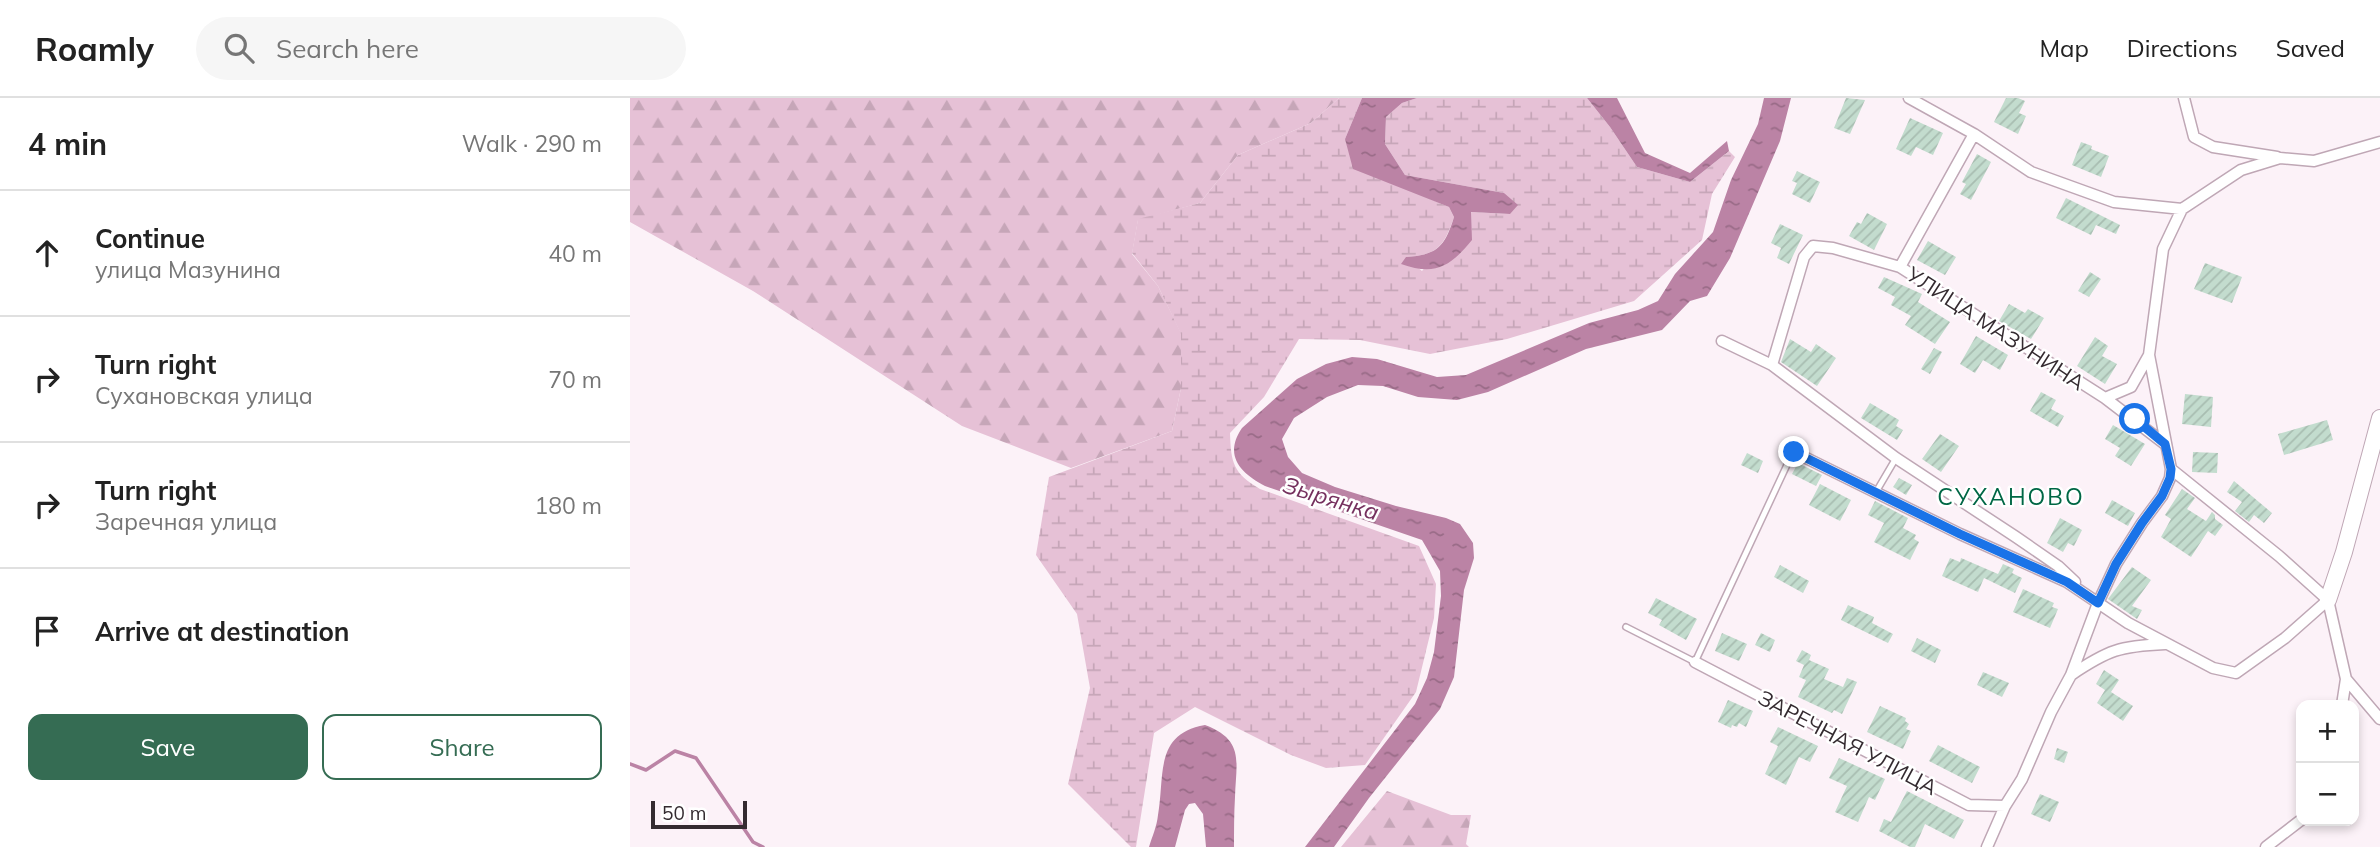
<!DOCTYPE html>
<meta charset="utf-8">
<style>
:root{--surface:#fff;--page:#f6f6f6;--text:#222;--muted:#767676;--line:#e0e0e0;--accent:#356c53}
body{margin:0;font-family:Mulish,sans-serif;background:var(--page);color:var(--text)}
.controls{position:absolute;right:21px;bottom:21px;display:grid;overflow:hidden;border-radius:14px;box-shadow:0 4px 10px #0003}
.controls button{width:63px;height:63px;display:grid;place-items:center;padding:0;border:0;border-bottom:2px solid var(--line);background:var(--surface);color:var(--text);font:35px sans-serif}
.scale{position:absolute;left:21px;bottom:18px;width:96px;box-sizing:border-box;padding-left:7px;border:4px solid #342b30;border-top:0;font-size:19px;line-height:24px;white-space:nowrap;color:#342b30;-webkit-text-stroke:5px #fff;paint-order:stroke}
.stop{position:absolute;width:21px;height:21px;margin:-16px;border:5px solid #1a73e8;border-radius:50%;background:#fff}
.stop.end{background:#1a73e8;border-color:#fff;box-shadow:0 2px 7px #0008}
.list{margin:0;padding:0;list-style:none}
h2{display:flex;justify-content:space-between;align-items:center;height:91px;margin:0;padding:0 28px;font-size:30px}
h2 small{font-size:23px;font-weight:400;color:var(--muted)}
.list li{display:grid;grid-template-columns:46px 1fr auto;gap:21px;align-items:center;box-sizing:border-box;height:126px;padding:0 28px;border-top:2px solid var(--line)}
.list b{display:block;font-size:26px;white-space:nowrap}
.list p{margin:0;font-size:23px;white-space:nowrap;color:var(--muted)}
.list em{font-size:23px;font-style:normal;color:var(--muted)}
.actions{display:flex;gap:14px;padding:21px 28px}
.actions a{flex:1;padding:16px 0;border:2px solid var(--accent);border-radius:14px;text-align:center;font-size:24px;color:var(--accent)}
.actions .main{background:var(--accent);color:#fff}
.icon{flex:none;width:38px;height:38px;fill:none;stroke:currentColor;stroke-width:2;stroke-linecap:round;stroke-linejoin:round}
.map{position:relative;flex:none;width:1750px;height:749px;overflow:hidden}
header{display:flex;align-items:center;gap:42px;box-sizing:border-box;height:98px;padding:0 35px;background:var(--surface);border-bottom:2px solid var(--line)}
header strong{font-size:33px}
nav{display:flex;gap:38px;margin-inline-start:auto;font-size:24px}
.search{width:490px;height:63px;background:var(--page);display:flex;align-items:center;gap:18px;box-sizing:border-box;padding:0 24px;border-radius:38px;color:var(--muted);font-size:26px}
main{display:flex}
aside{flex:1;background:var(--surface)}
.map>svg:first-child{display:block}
</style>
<header>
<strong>Roamly</strong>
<div class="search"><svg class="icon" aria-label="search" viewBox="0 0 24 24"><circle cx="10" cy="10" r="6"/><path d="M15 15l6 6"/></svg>Search here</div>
<nav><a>Map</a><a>Directions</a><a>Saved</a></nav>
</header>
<main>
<aside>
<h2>4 min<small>Walk · 290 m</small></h2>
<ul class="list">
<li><svg class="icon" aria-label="ahead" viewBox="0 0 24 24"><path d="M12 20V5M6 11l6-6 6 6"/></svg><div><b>Continue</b><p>улица Мазунина</p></div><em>40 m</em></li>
<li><svg class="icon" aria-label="right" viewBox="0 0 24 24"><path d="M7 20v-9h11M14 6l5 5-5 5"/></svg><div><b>Turn right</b><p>Сухановская улица</p></div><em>70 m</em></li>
<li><svg class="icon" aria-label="right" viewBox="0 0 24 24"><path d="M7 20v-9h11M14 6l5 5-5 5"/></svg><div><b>Turn right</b><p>Заречная улица</p></div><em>180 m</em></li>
<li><svg class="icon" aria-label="arrive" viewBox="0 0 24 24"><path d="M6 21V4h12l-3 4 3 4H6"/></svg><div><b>Arrive at destination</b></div></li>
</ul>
<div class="actions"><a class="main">Save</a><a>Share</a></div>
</aside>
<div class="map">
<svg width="1750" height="749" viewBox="0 0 1750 749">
<defs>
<pattern id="forest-firs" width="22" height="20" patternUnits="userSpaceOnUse" patternTransform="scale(1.75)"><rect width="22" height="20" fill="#e6c1d6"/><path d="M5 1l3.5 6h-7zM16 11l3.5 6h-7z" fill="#c6a6b8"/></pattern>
<pattern id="wetland-marsh" width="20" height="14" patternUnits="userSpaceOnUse" patternTransform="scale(1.75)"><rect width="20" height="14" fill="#e6c1d6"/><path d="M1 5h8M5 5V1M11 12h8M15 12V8" fill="none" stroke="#c6a6b8"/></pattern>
<pattern id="water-ripples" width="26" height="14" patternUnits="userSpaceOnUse" patternTransform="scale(1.75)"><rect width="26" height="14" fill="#bb83a5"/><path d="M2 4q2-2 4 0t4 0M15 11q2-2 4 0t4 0" fill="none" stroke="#996b87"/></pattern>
<pattern id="building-hatch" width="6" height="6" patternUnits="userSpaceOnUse" patternTransform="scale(1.75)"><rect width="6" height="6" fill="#c3dcce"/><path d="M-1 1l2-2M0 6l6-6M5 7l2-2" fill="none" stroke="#a8bdb1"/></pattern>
</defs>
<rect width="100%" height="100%" fill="#fcf2f8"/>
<path fill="url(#forest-firs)" d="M0,0h709l-28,25 -73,32 -38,48 -62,17 -6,34 26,32 23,47v55l-9,43 -101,37 -109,-42 -209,-135 -123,-69z
M757,693l64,24h20l-5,29 3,3h-128z"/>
<path fill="url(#wetland-marsh)" d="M709,0h23l-17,41 85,60 19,8 5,10c-10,29 -16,38 -48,40l16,14 48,-59 40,2 -6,-21 -99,-18 -20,-31 1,-27 16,-14 15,-5h170l23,29 27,40 53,15 39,-31 6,6 -23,37 -10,46 -68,61 -127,38 -77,15 -70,-14 -61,-1 -35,58 -34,36c1,30 3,40 30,56l159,57 17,38 -2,34 -18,74 -51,73 -39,3 -35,-13 -96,-48 -41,26 -18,114h-5l-63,-63 22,-96 -13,-74 -41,-59 13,-78 123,-46 9,-43v-54l-23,-48 -26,-33 6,-34 62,-16 38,-48 73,-32z"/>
<path fill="url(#water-ripples)" d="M732,0h55l-15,5 -16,14 -1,27 20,31 99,18 14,12 -8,9 -39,-2 1,28c-22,27 -37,36 -71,24l5,-7c32,-2 39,-11 48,-40l-5,-10 -96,-38 -8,-30z
M957,0h30l28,55 45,20 37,-32 2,10 -39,31 -53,-15 -27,-40z
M1134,0h27l-11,43 -50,117 -23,38 -17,5 -28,29 -76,19 -98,43 -31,8 -39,-3 -35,-11 -25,-1 -31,12 -33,21 -12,21 6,18 14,16 33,14 61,19 50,12 14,6 13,19 1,15 -10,32 -10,87 -14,32 -71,89 -35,49h-29l110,-143 12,-26 7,-26 7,-56 -1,-25 -18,-31 -157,-54c-24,-13 -42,-30 -23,-58l55,-49 29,-15 26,-7 25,2 60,18 29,-2 123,-52 49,-13 20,-9 17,-27 38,-42 18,-52 27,-56z
M575,627c40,15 31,37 30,72 -1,17 -1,33 -1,50h-28l-3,-33 -8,-11 -6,1 -4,6 -10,37h-26c3,-10 8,-21 9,-32 7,-40 -4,-81 47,-90z"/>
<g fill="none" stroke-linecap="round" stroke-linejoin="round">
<path stroke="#bb83a5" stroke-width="3.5" d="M0,666l16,6 29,-19 21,7 57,84 10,5"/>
</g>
<path fill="url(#building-hatch)" d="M1216,0l19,2 -15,34 -16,-6z
M1376,0h12l7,3 -6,12 7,3 -8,18 -24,-12z
M1280,20l33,15 -10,22 -17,-8 -5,9 -15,-7z
M1451,44l11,4 -1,3 18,7 -8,21 -29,-12z
M1347,56l14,8 -20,38 -11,-6 6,-10 -4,-2z
M1167,73l23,11 -10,21 -18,-9 5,-11 -5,-2z
M1436,100l54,27 -4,9 -20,-9 -5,10 -35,-17z
M1237,115l20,11 -13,26 -25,-14 8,-14 4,2z
M1150,126l23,11 -14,29 -12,-6 4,-10 -10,-5z
M1298,143l28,16 -11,18 -28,-15z
M1575,165l37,14 -10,26 -38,-14z
M1460,174l11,7 -12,18 -11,-6z
M1254,179l38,17 -4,8 32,20 -15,22 -30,-19 6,-9 -20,-11 4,-8 -17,-9z
M1379,206l16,9 3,-4 16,9 -13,21 -32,-18z
M1346,238l32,19 -8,15 -17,-10 -8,13 -15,-9z
M1465,239l13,9 -6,10 15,8 -12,20 -28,-18z
M1160,241l21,13 5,-8 20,14 -19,28 -36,-24z
M1304,250l8,4 -12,22 -9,-5z
M1411,294l15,8 -5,9 13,7 -6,11 -28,-16z
M1555,296l28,3 -2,30 -29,-3z
M1240,305l29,17 -3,6 7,4 -6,10 -36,-22z
M1697,322l6,20 -49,15 -6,-21z
M1483,327l32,19 -14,22 -16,-10 5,-8 -15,-9z
M1310,336l19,12 -18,26 -19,-13z
M1563,354l25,1 -1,20 -25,-1z
M1117,355l16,8 -5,12 -17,-8z
M1168,365l24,12 -6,11 -24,-12z
M1269,380l13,7 -6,10 -13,-8z
M1604,383l38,32 -8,10 -10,-8 -5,7 -14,-11 7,-9 -15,-10z
M1190,386l31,16 -11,21 -31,-16z
M1552,391l13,9 -8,11 19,12 6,-9 3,3v4l8,6 -8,11 -7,-5 -17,26 -30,-20 10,-18 -6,-4z
M1482,402l23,13 -7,13 -23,-13z
M1245,403l33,17 -5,10 13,7 -2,4 5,3 -9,18 -36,-18 10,-19 -16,-8z
M1430,420l22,12 -8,16 -6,-3 -5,9 -16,-9z
M1320,460l10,4 1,-4 37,16 5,-10 11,5 -2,4 10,5 -7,15 -31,-15 -6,14 -36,-16z
M1150,467l29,16 -6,12 -29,-16z
M1502,469l19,13 -19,26 10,4 -5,9 -29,-20z
M1393,491l31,14 -2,4 6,2 -8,19 -37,-16z
M1026,500l41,21 -11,21 -27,-15 3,-5 -14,-7z
M1218,507l26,12 -2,6 21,11 -5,9 -47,-23z
M1092,535l25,11 -8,17 -24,-10z
M1131,535l14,7 -5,12 -15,-7z
M1287,540l24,12 -6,13 -24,-12z
M1172,552l9,5 -2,5 20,9 -5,10 19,8 4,-9 10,4 -15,32 -8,-4 -2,3 -34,-16 8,-17 -7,-3 5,-12 -8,-4z
M1474,572l15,10 -8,12 22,14 -10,15 -26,-18 8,-13 -9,-6z
M1353,574l26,11 -7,14 -25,-12z
M1098,602l25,11 -7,16 -7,-4 -2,4 -5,-2 -1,3 -13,-6z
M1250,608l26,12 -1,3 4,3 -3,5 5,2 -8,18 -36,-17z
M1148,629l40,19 -8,16 -11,-5 -13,28 -21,-11 13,-28 -8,-4z
M1308,647l42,22 -8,16 -43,-22z
M1427,650l11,4 -4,11 -10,-4z
M1209,660l46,21 -10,21 -6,-3 -11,25 -23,-10 12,-26 -18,-8z
M1277,693l57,29 -10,19 -29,-15 -10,23h-5l-31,-16 5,-12 7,3z
M1410,696l19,8 -9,20 -19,-8z"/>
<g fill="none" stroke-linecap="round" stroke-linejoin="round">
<g stroke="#bfa7b5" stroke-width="8">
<path id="lane" d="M1246,394l20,-34
M996,529l69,35 98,-210"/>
</g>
<g stroke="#bfa7b5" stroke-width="13">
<path id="street" d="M1279,0l65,36 57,38 83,30 68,7
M1554,0l10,39 19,10 64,10
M1270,169l74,-133
M1092,243l50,24 124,93 120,79 42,29 17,16
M1142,267l32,-108 9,-11 20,2 67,19 205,131 60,46
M1475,300l26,-11 18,-32
M1164,354l166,82 107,48 61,41 85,45 23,5 49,-35 43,-38
M1541,371l108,87 49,44
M1698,502l18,79 -4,26
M1065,564l274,143 36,1
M1441,577c37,-25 49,-29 94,-31
M1716,581l34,40
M1357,749l18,-41 17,-27 29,-67 20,-37 27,-72 18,-39 26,-41 20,-27 8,-18 1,-9 -22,-114 14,-106 19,-40 59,-39 39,-12 34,3 66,-19
M1636,749l35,-27"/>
</g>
<g stroke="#bfa7b5" stroke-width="18">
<path id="secondary" d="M1698,502l16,-48 36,-134"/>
</g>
<use href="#lane" stroke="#fff" stroke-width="5"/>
<use href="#street" stroke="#fff" stroke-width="10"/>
<use href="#secondary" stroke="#fff" stroke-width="16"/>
</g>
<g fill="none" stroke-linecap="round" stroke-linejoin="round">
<path stroke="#1a73e8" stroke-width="9" d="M1164,354l166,82 107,48 31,21 18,-39 26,-41 20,-27 8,-18 1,-9 -6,-25 -30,-25"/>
</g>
<g text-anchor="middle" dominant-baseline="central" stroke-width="5" stroke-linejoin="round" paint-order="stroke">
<g font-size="21" fill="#342b30" stroke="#fff">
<text transform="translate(1366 230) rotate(33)">УЛИЦА МАЗУНИНА</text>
<text transform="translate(1218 644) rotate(28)">ЗАРЕЧНАЯ УЛИЦА</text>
</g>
<g font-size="23" letter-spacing="2" fill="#006745" stroke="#fff">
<text x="1381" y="398">СУХАНОВО</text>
</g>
<g font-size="23" font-style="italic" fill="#75305e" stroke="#fff">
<text transform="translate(701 400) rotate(17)">Зырянка</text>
</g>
</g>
</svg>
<div class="controls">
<button>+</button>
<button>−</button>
</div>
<div class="scale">50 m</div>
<div class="stop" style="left:1505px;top:321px"></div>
<div class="stop end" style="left:1164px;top:354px"></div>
</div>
</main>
